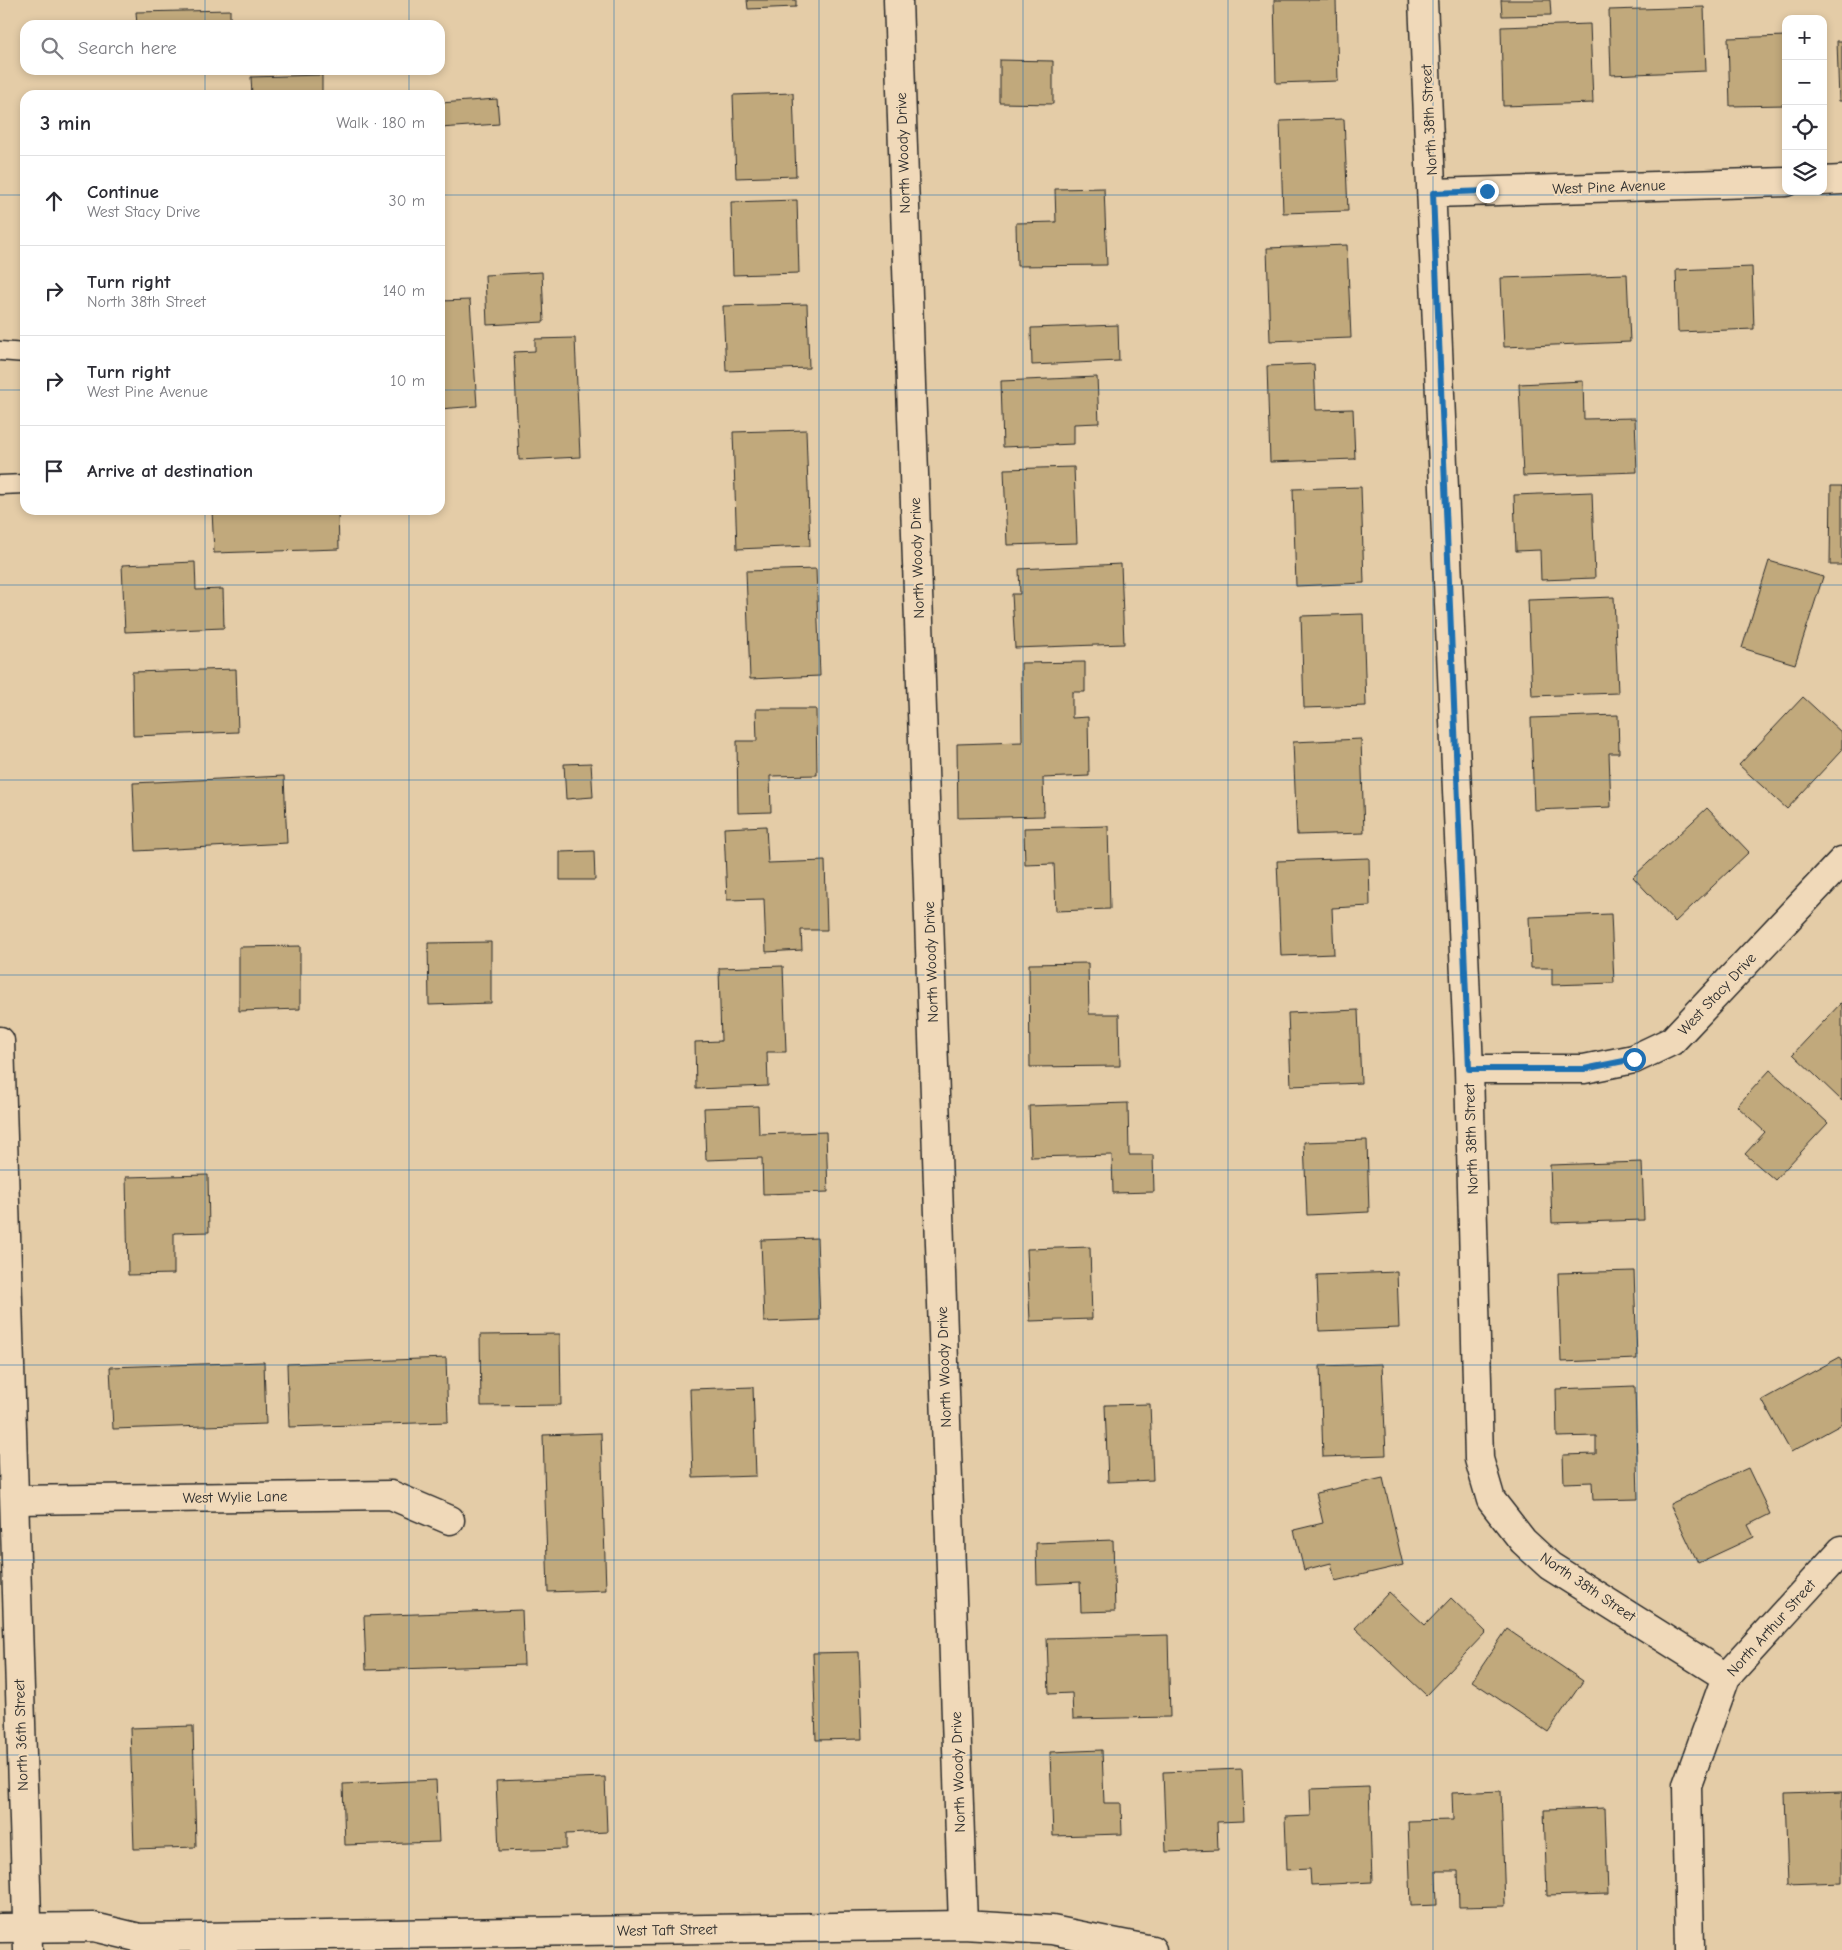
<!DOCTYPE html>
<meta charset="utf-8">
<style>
:root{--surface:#fff;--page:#f7f7f7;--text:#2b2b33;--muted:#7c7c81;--line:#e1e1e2}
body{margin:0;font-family:"Comic Neue",sans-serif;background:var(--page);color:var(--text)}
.controls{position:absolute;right:15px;top:15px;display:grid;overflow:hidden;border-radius:10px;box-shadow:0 2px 8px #0003}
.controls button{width:45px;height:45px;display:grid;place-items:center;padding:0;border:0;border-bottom:1px solid var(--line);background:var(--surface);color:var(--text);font:25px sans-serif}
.stop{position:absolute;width:15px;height:15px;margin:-11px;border:4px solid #1f6fb2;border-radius:50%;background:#fff}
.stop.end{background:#1f6fb2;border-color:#fff;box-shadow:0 1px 5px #0008}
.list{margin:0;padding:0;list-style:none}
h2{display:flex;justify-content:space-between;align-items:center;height:65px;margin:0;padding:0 20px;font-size:21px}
h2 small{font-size:16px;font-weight:400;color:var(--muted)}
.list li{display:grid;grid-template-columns:32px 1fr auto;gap:15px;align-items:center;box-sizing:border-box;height:90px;padding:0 20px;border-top:1px solid var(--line)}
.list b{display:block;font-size:19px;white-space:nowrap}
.list p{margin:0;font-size:16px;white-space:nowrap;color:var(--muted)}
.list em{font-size:16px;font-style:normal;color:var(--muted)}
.icon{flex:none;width:28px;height:28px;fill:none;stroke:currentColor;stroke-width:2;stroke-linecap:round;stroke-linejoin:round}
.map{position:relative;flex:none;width:1842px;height:1950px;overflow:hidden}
.search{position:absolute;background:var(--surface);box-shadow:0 2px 8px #0003;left:20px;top:20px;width:425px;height:55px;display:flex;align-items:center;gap:12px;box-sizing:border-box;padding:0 18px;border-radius:15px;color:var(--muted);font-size:19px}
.panel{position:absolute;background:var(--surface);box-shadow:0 2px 8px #0003;left:20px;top:90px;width:425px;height:425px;border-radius:15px}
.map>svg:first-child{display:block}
</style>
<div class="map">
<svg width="1842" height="1950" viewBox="0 0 1842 1950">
<rect width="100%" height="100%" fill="#e4cca7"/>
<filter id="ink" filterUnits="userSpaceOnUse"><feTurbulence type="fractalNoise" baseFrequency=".02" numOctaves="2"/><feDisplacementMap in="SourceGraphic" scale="10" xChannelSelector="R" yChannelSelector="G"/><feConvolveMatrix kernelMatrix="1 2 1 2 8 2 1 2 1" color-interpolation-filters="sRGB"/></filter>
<g filter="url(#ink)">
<path fill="#c1a97b" stroke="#2b2b2b" d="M747,0h49v7l-48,2z
M1274,0h62l2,81 -62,2z
M1501,0h49l1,15 -49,1z
M1704,7l2,64 -95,4 -2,-65z
M230,10v15h-93l-1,-13z
M1590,24l3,79 -90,3 -2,-79z
M1786,36v69l-56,1 -2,-68z
M1837,41h5v60h-3z
M1000,60l53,1v43l-53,-1z
M322,75v20h-70l-1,-18z
M793,93l3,83 -60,2 -3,-83z
M497,99l2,25 -59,4v-25z
M1344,119l4,92 -65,2 -3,-92z
M1104,188l3,77 -90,1 -1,-43 40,-1 -1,-33z
M797,200l2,73 -66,2 -2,-73z
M1347,245l4,93 -81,3 -3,-93z
M1752,267l2,62 -76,3 -2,-62z
M542,272l2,50 -57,3 -2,-50z
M1627,274l3,68 -126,5 -3,-69z
M470,300l7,106 -37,3v-108z
M807,304l2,64 -83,3 -3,-65z
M1118,325l1,36 -87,4 -1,-37z
M575,338l5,119 -61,3 -5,-108 21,-1v-12z
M1314,364l2,46 37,-1 2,50 -85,3 -3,-96z
M1097,377l2,46 -25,1v20l-71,3 -2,-66z
M1583,381l1,38 51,-1 2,54 -114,4 -4,-92z
M806,430l4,116 -73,3 -4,-117z
M1074,467l3,76 -70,2 -3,-76z
M1831,486h11v79h-12z
M1361,487l3,96 -68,3 -3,-97z
M1592,492l3,86 -54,2 -1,-30 -24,1 -2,-56z
M212,510h126l1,39 -125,4z
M1769,561l54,16 -28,87 -53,-16z
M195,562l1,28 27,-1 1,39 -99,4 -3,-67z
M1121,564l3,80 -109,4 -3,-54h8l-1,-25z
M816,569l4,107 -70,3 -4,-108z
M1614,597l4,96 -86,3 -4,-96z
M1363,614l3,92 -62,2 -3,-92z
M1085,662v30h-13v26l16,-1 1,59 -46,2 1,38 -86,2 -1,-74 65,-2 -1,-79z
M236,669l2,63 -105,4 -1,-64z
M1803,697l39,36v17l-55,59 -48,-44z
M756,709h60l1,66 -47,1 1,36 -33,1 -1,-72h20z
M1618,715l1,38h-10l2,54 -77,3 -3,-92z
M1361,739l3,94 -67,2 -4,-93z
M591,763l2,34 -27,2 -2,-35z
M284,776l3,67 -151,8 -3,-68z
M1707,808l42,44 -74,70 -42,-45z
M766,826l2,37 57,-2 2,69h-26l1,20 -36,2 -2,-53 -37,1 -3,-72z
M1108,826l2,83 -54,2 -2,-47 -29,1 -1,-37z
M594,851l1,29h-35v-28z
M1369,858l1,48 -38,2 2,46 -53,2 -4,-95z
M1611,914l3,69 -62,2v-17h-21l-2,-51z
M491,942v61l-62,2 -1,-62z
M300,946v63l-61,2v-64z
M1088,963l1,51h30l1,52 -90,1 -1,-103z
M783,966l3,86h-19l1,34 -72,3 -1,-47 26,-1 -2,-73z
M1842,1002v99l-49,-47z
M1358,1010l3,73 -70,3 -3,-73z
M1770,1070l58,53 -53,57 -30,-26 20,-22 -28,-26z
M1128,1103l1,52h24l1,37 -41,1 -1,-38 -81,2 -2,-51z
M758,1106l1,28 67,-2 2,60 -65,2 -1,-36 -56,2 -2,-52z
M1367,1140l2,72 -62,3 -3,-73z
M1642,1162l2,58 -92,3 -2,-58z
M208,1175l1,57 -35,1v41l-46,1 -2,-98z
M817,1238l3,82 -56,2 -3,-82z
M1090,1247l2,72 -62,2 -3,-72z
M1634,1271l3,88 -76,3 -3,-89z
M1397,1272l2,56 -80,3 -2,-56z
M560,1334l1,71 -80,1 -1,-71z
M1840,1357l2,4v63l-51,28 -29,-52z
M446,1358l2,64 -159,5 -2,-63z
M264,1362l2,62 -153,5 -3,-62z
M1382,1364l4,91 -63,2 -3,-91z
M1635,1386l3,113 -45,1 -1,-18 -28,1 -1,-28 33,-1v-18l-39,1 -1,-48z
M753,1387l3,89 -63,2 -3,-89z
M1150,1404l3,76 -45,2 -3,-77z
M601,1433l5,157 -58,2 -5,-157z
M1748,1468l22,46 -22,11 6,12 -56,26 -28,-59z
M1383,1478l20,87 -68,16 -4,-18 -27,7 -10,-40 29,-7 -7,-30z
M1113,1540l2,71 -34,1 -1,-30 -43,2 -1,-41z
M1389,1592l36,33 26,-27 35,34 -60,63 -71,-67z
M522,1610l2,55 -158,5 -2,-54z
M1507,1629l76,52 -35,51 -76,-51z
M1168,1635l2,82 -97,2 -1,-26 -23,1 -2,-56z
M859,1652l3,87 -46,1 -3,-87z
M193,1726l3,121 -62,2 -4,-121z
M1102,1750l2,53h17l1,31 -69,2 -3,-84z
M1242,1769l2,52 -27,1 1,28 -52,2 -3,-80z
M605,1777l2,55 -41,2v15l-67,2 -3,-70z
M436,1780l3,62 -94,3 -2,-61z
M1369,1787l3,95 -61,3 -1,-16 -23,1 -2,-53 26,-1 -1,-27z
M1501,1791l4,115 -46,1 -1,-36h-22l1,34 -26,1 -3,-85 45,-1 -1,-27z
M1842,1792v90l-54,2 -3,-90z
M1605,1808l3,86 -61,2 -3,-86z"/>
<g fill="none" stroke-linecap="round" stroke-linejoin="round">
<g stroke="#2b2b2b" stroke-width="21">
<path id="lane" d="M0,351l25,2
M0,485l25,-1"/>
</g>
<g stroke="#2b2b2b" stroke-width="31">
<path id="street" d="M898,0l65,1925
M1423,0l46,1069 10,390 12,41 32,41 27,25 176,111
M1823,181l19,-1
M1433,193l353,-11
M1469,1069h115l50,-10 38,-18 170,-180
M15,1500l376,-5 59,25
M0,1928l94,-1 46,11 823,-13 89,5 100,20
M1690,1950l-3,-165 39,-108 116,-127"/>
</g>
<g stroke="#2b2b2b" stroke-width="31">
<path id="secondary" d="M0,1041l28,909"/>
</g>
<use href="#lane" stroke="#f0d9b9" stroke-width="18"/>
<use href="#street" stroke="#f0d9b9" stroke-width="28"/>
<use href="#secondary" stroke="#f0d9b9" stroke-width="28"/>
</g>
</g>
<g fill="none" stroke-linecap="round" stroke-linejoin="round" filter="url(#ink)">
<path stroke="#1f6fb2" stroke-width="6" d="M1487,191l-54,2 36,876h115l50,-10"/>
</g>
<path fill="none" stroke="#1f6fb2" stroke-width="1" stroke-opacity="0.55" d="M205,0v25M409,0v25M614,0v1950M819,0v1950M1023,0v1950M1228,0v1950M1433,0v1950M1637,0v1950M205,70v25M409,70v25M0,195h25M440,195h1402M0,390h25M440,390h1402M205,510v1440M409,510v1440M0,585h1842M0,780h1842M0,975h1842M0,1170h1842M0,1365h1842M0,1560h1842M0,1755h1842"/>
<g text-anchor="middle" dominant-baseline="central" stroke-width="4" stroke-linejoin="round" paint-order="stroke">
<g font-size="15" fill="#2b2b2b" stroke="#f0d9b9">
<text transform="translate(1429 120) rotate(-93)">North 38th Street</text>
<text transform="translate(903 153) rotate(-92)">North Woody Drive</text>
<text transform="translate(1609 187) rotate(-2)">West Pine Avenue</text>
<text transform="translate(917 558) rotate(-92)">North Woody Drive</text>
<text transform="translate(931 962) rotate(-92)">North Woody Drive</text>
<text transform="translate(1717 994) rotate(-47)">West Stacy Drive</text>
<text transform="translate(1471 1139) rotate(-92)">North 38th Street</text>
<text transform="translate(944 1367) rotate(-92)">North Woody Drive</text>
<text transform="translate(235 1497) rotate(-1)">West Wylie Lane</text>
<text transform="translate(1588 1587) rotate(34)">North 38th Street</text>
<text transform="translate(1771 1628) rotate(-48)">North Arthur Street</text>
<text transform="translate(21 1735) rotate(-92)">North 36th Street</text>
<text transform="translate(958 1772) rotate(-92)">North Woody Drive</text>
<text transform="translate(667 1930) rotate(-1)">West Taft Street</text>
</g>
</g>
</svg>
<div class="controls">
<button>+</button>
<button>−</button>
<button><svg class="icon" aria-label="locate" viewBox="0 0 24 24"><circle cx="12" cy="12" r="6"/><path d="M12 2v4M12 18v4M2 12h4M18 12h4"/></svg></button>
<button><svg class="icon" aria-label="layers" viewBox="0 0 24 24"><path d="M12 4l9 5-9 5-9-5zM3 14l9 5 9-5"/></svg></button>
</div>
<div class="stop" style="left:1634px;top:1059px"></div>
<div class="stop end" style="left:1487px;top:191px"></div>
<div class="search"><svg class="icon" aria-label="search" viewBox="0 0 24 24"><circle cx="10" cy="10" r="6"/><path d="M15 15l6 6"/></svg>Search here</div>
<section class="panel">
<h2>3 min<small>Walk · 180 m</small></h2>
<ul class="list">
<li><svg class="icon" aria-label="ahead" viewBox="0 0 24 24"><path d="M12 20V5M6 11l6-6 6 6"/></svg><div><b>Continue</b><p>West Stacy Drive</p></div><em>30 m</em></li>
<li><svg class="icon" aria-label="right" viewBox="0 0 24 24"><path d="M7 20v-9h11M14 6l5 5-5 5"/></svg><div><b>Turn right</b><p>North 38th Street</p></div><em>140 m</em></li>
<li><svg class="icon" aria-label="right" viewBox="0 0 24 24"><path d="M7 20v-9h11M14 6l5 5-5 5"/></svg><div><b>Turn right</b><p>West Pine Avenue</p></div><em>10 m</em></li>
<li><svg class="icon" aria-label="arrive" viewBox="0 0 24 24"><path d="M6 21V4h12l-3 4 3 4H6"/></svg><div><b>Arrive at destination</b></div></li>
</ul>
</section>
</div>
